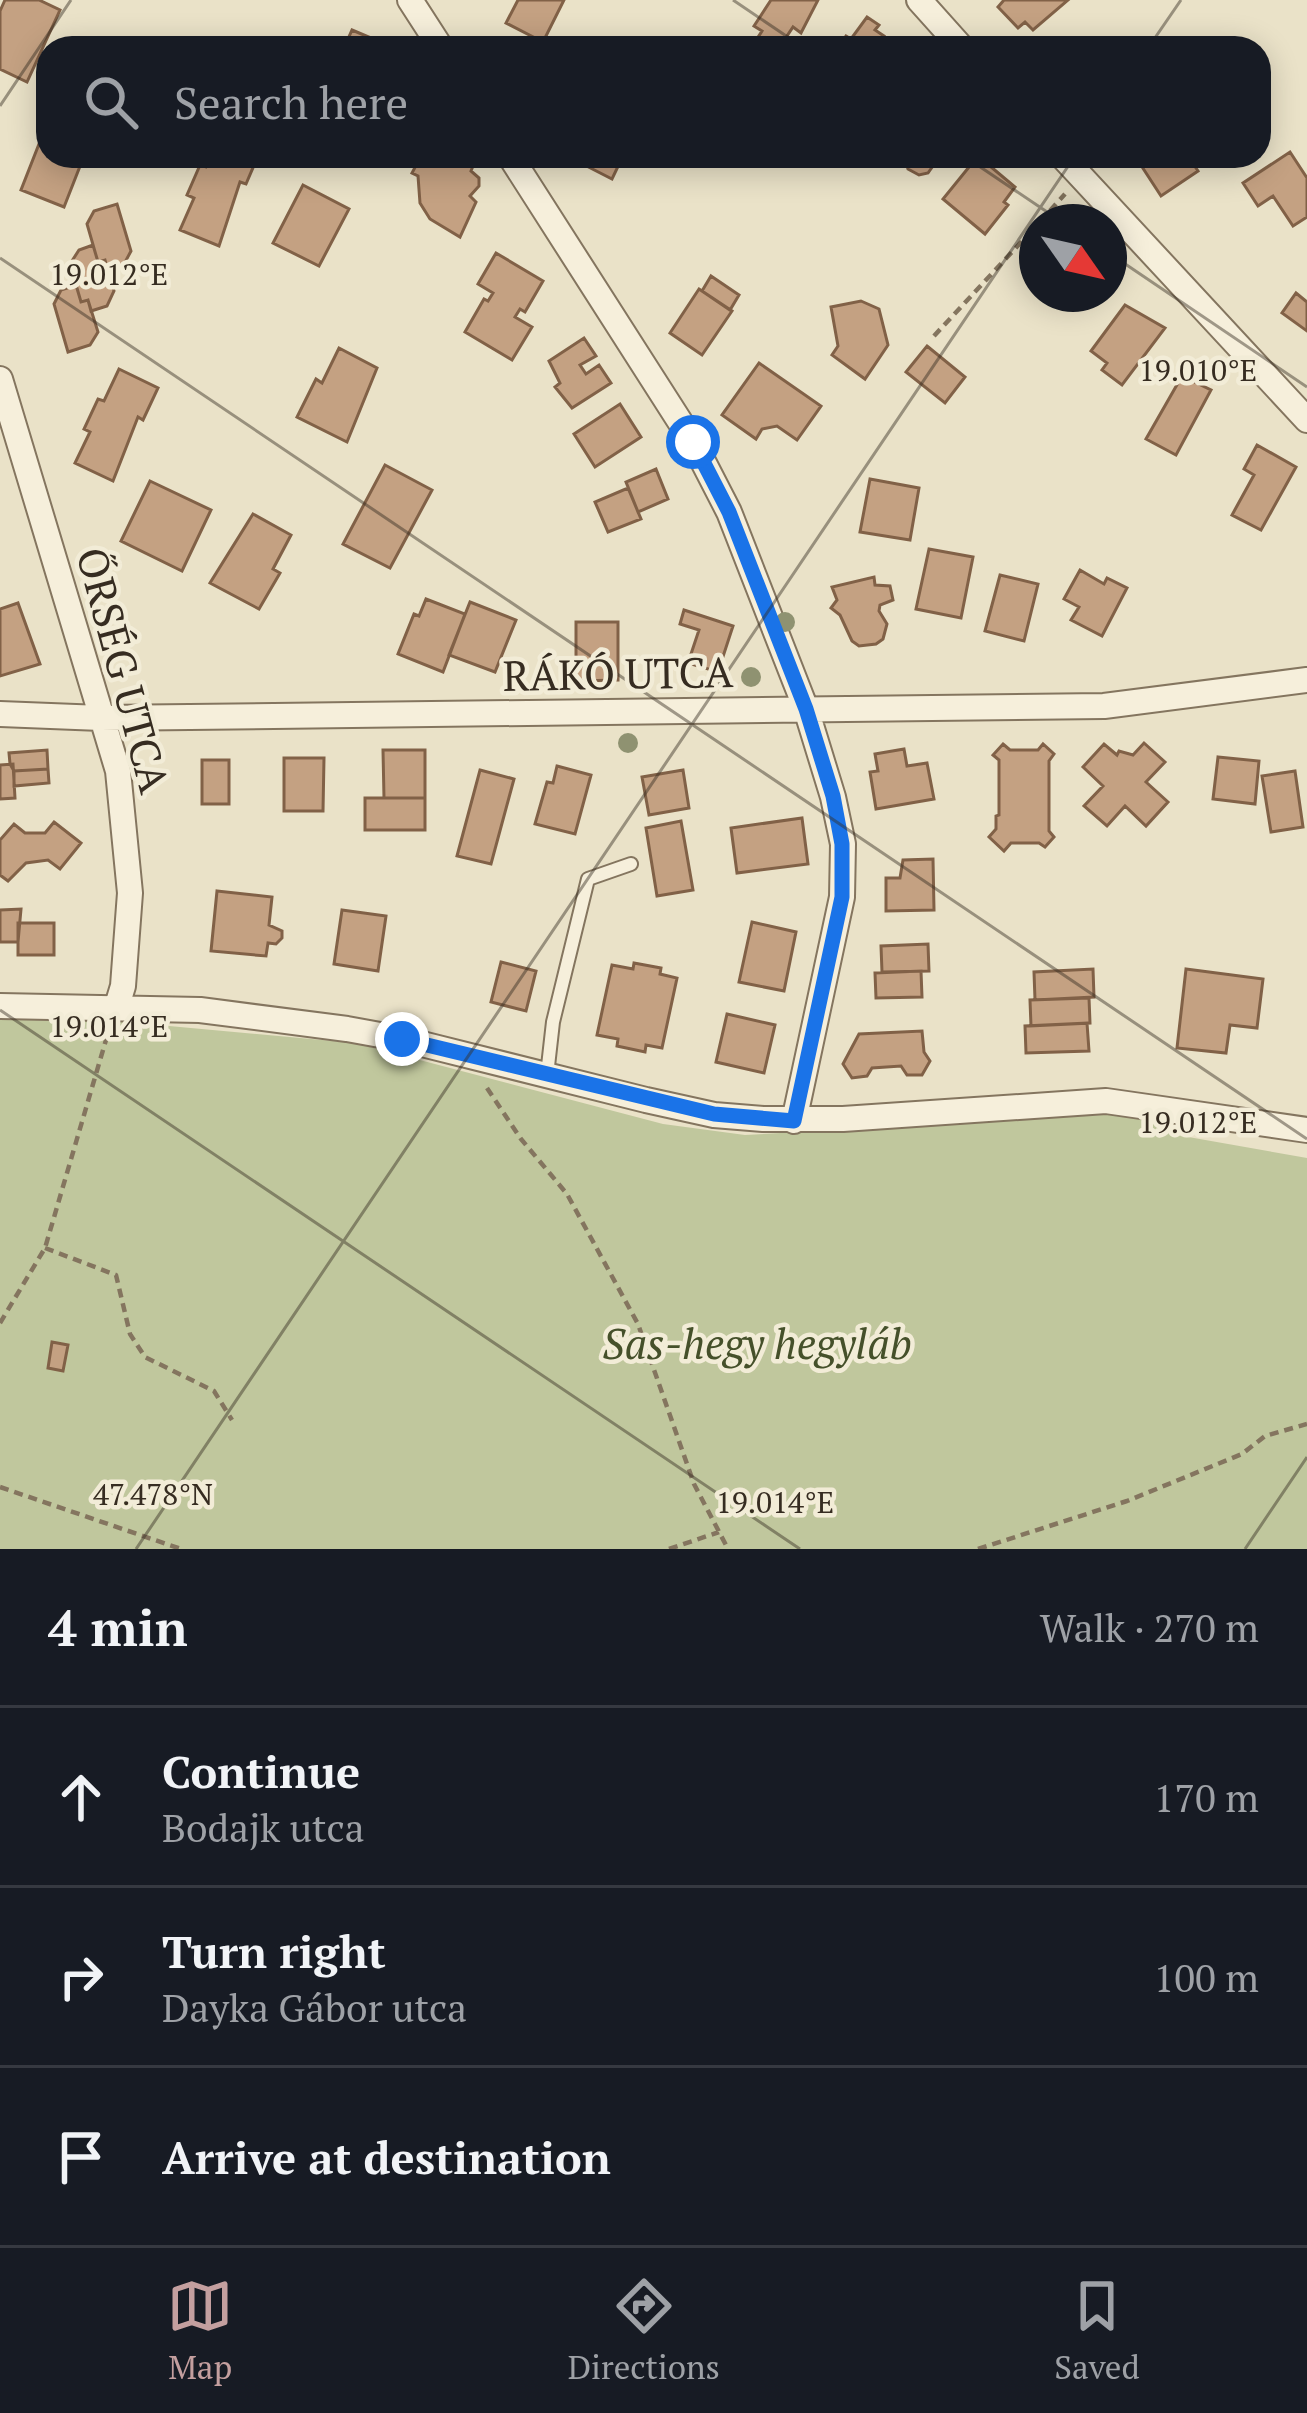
<!DOCTYPE html>
<meta charset="utf-8">
<style>
:root{--surface:#171b24;--page:#242831;--text:#f1f3f6;--muted:#9ea1a6;--line:#363941;--accent:#c49f9f}
body{margin:0;font-family:"PT Serif",serif;background:var(--page);color:var(--text)}
.compass{position:absolute;left:1019px;top:204px;width:108px;height:108px;border-radius:50%;background:var(--surface);box-shadow:0 6px 30px #0003;rotate:124deg}
.stop{position:absolute;width:36px;height:36px;margin:-27px;border:9px solid #1a73e8;border-radius:50%;background:#fff}
.stop.end{background:#1a73e8;border-color:#fff;box-shadow:0 3px 12px #0008}
.list{margin:0;padding:0;list-style:none}
h2{display:flex;justify-content:space-between;align-items:center;height:156px;margin:0;padding:0 48px;font-size:51px}
h2 small{font-size:39px;font-weight:400;color:var(--muted)}
.list li{display:grid;grid-template-columns:78px 1fr auto;gap:36px;align-items:center;box-sizing:border-box;height:180px;padding:0 48px;border-top:3px solid var(--line)}
.list b{display:block;font-size:45px;white-space:nowrap}
.list p{margin:0;font-size:39px;white-space:nowrap;color:var(--muted)}
.list em{font-size:39px;font-style:normal;color:var(--muted)}
.icon{flex:none;width:66px;height:66px;fill:none;stroke:currentColor;stroke-width:2;stroke-linecap:round;stroke-linejoin:round}
.map{position:relative;flex:none;width:1307px;height:1549px;overflow:hidden}
.search{position:absolute;background:var(--surface);box-shadow:0 6px 30px #0003;left:36px;right:36px;top:36px;height:132px;display:flex;align-items:center;gap:30px;box-sizing:border-box;padding:0 42px;border-radius:36px;color:var(--muted);font-size:45px}
.sheet{height:696px;background:var(--surface)}
nav{display:flex;justify-content:space-around;align-items:center;box-sizing:border-box;height:168px;border-top:3px solid var(--line);background:var(--surface);font-size:33px;color:var(--muted)}
nav a{display:grid;justify-items:center;gap:6px}
nav .on{color:var(--accent)}
.map>svg:first-child{display:block}
</style>
<div class="map">
<svg width="1307" height="1549" viewBox="0 0 1307 1549">
<rect width="100%" height="100%" fill="#eae2c8"/>
<path fill="#c0c79d" d="M0,1019h93l262,24 308,81 82,11 375,-21 30,2 27,19 130,23v391h-1307z"/>
<path fill="#c4a182" stroke="#816147" stroke-width="3" d="M5,0h34l21,10 -33,72 -27,-13v-58z
M518,0h46l-21,42 -37,-19z
M771,0h47l-17,33 -8,-6 -14,21h-20l-6,-3 9,-14 -8,-5z
M1004,0h64l-35,30 -8,-8 -7,6 -20,-21z
M867,17l12,8 -4,5 9,6 -4,7 7,5h-49l8,-12 5,3z
M352,30l36,15 -1,3h-43z
M48,121v35h36l-20,51 -43,-17z
M1290,152l17,26v39l-14,9 -20,-30 -15,10 -15,-23z
M211,156h47l-12,28 -6,-2 -21,64 -39,-16 14,-32 -7,-3 13,-30 6,2z
M421,156h33l19,10 -2,5 8,7v8l-9,10 6,6 -16,35 -30,-18 -10,-16 -2,-27 -6,-3z
M567,156h56l-11,23z
M904,156h36l-12,17 -9,2 -11,-6z
M978,156l37,31 -11,15 4,3 -23,29 -42,-35z
M1135,156h53l10,15 -37,25z
M303,185l46,24 -30,57 -46,-23z
M117,204l14,47 -8,15 -15,5 -3,-11 -7,2 -11,-38 7,-13z
M93,245l5,17 7,-2 9,31 -7,15 -16,5 -3,-11 -7,2 -11,-38 9,-14z
M496,253l47,28 -18,31 -5,-3 -5,8 17,10 -20,33 -47,-28 19,-33 4,2 5,-8 -15,-9z
M711,276l28,19 -9,15 -28,-19z
M76,285l5,17 7,-2 10,32 -8,13 -22,7 -14,-48 7,-14z
M699,289l33,22 -30,44 -32,-22z
M1296,293l11,9v29l-25,-18z
M861,301l18,8 9,36 -23,34 -33,-24 6,-9 -7,-39z
M1125,305l40,23 -43,57 -20,-15 5,-7 -16,-12z
M584,338l12,18 -16,9 6,9 13,-9 12,18 -39,25 -17,-21 5,-4 -11,-22z
M927,346l38,31 -20,26 -39,-31z
M339,348l38,20 -30,74 -50,-25 19,-38 6,4z
M759,363l62,43 -24,34 -20,-14 -15,3 -6,10 -34,-24z
M119,369l39,19 -15,32 -5,-3 -25,64 -38,-18 15,-31 -6,-3 14,-30 6,2z
M1182,376l29,14 -35,65 -30,-16z
M620,404l21,33 -46,30 -21,-33z
M1257,445l39,22 -35,63 -29,-15 22,-40 -10,-6z
M385,465l47,25 -42,78 -47,-24z
M656,469l12,30 -30,13 -12,-30z
M870,479l49,9 -9,52 -50,-8z
M150,481l61,29 -29,61 -61,-30z
M628,488l13,31 -33,13 -13,-30z
M253,514l38,21 -18,34 7,4 -21,36 -49,-26z
M929,549l44,8 -12,61 -45,-9z
M1080,570l24,14 3,-6 20,10 -25,48 -31,-16 8,-13 -15,-8z
M1000,575l38,9 -14,57 -39,-10z
M874,577l1,8 15,1 3,14 -13,5 -1,6 8,13 -4,15 -7,5 -17,2 -7,-5 -12,-26 -9,-7 6,-8 -5,-13z
M426,599l39,15 -22,58 -45,-18 16,-40 5,2z
M470,602l46,18 -21,52 -46,-17z
M18,603l22,61 -40,12v-67z
M684,610l49,16 -15,46 -30,-9 11,-33 -19,-6z
M576,622h42v58l-42,1z
M1144,743l21,19 -19,20 22,20 -22,24 -21,-20 -18,20 -23,-20 19,-20 -20,-19 21,-23 13,11 2,-4 14,4z
M1003,744l7,6h28l5,-6 11,10 -5,7v70l5,6 -9,10 -6,-4h-28l-7,8 -15,-14 7,-8v-13l3,-1v-55l-6,-5z
M904,749l3,17 20,-3 7,36 -58,10 -6,-37 8,-1 -3,-17z
M47,750l1,19 -34,2 -4,-7 -1,-11z
M383,750h42v48h-41z
M1218,757l41,4 -4,43 -42,-5z
M284,758h40l-1,53h-39z
M202,760h27v44h-27z
M13,764l2,34 -15,1v-34z
M557,766l34,9 -16,59 -40,-10 12,-42 6,1z
M48,769l1,14 -35,3v-15z
M480,770l34,9 -23,85 -34,-8z
M683,770l6,38 -40,7 -7,-38z
M1295,771l8,56 -32,5 -9,-56z
M365,798h60v32h-60z
M802,818l6,46 -71,9 -6,-45z
M681,821l12,69 -36,6 -11,-68z
M54,822l27,21 -21,26 -12,-9 -22,3 -18,18 -8,-6v-35l14,-16 11,9h20z
M933,859l1,51 -48,1v-33h14l3,-18z
M217,891l55,6 -3,28 13,6v7l-6,6 -8,-1 -2,13 -55,-5z
M21,909l-3,33h-18v-32z
M342,910l44,6 -8,55 -44,-7z
M752,922l44,10 -12,59 -45,-9z
M18,923h36v32h-36z
M928,944l1,27 -47,1 -1,-26z
M501,962l35,9 -10,40 -35,-9z
M634,963l27,5 -1,6 17,4 -15,70 -16,-3 -1,7 -28,-6 1,-7 -21,-4 15,-70 21,4z
M1093,969l1,28 -59,3 -1,-28z
M1186,969l77,10 -6,49 -27,-3 -4,28 -49,-5z
M921,971l1,26 -46,1 -1,-25z
M1089,998l1,25 -59,3 -1,-26z
M727,1014l48,11 -11,48 -48,-11z
M1087,1023l2,28 -63,2 -1,-27z
M922,1031l2,21 6,9 -8,14h-15l-6,-9 -29,2 -5,8 -15,2 -9,-14 16,-30z
M52,1342l16,3 -5,26 -15,-3z"/>
<g fill="none" stroke-linecap="round" stroke-linejoin="round">
<g stroke="#84755f" stroke-width="16">
<path id="service" d="M547,1075l6,-53 35,-143 43,-15"/>
</g>
<g stroke="#84755f" stroke-width="28">
<path id="minor" d="M410,0l31,48
M919,0l43,48
M510,156l183,286 36,70 77,197 27,88 10,47 -1,53 -48,224
M1062,156l245,264
M0,379l118,392 12,122 -7,93 -6,20
M0,714l101,4 1003,-12 203,-26
M0,1006l200,4 147,19 55,10 244,61 68,15 49,4h80l263,-18 201,29"/>
</g>
<path stroke="#84755f" stroke-width="4.5" stroke-dasharray="9 6" stroke-linecap="butt" d="M1040,222l25,-28
M934,336l103,-111
M487,1088l34,51 46,55 71,130 56,160 34,65
M45,1248l71,27 14,59 15,23 69,34 18,29
M0,1323l45,-75 63,-215
M0,1487l181,62
M669,1549l50,-17
M978,1549l149,-48 115,-47 23,-18 42,-12"/>
<use href="#service" stroke="#f6efdb" stroke-width="12"/>
<use href="#minor" stroke="#f6efdb" stroke-width="24"/>
</g>
<g fill="#8f9271">
<circle cx="785" cy="622" r="10"/>
<circle cx="751" cy="677" r="10"/>
<circle cx="628" cy="743" r="10"/>
</g>
<g fill="none" stroke-linecap="round" stroke-linejoin="round">
<path stroke="#1a73e8" stroke-width="15" d="M402,1039l312,75 80,7 48,-224v-53l-9,-48 -27,-87 -77,-197 -36,-70"/>
</g>
<path fill="none" stroke="#362c21" stroke-width="3" stroke-opacity="0.45" d="M733,0l71,48M1148,48l33,-48M0,106l71,-106M964,156l98,66M1109,253l198,134M0,258l1307,881M0,1010l800,539M136,1549l939,-1393M1245,1549l62,-92"/>
<g text-anchor="middle" dominant-baseline="central" stroke-width="9" stroke-linejoin="round" paint-order="stroke">
<g font-size="42" fill="#362c21" stroke="#f2ecd7">
<text transform="translate(124 670) rotate(75)">ŐRSÉG UTCA</text>
<text transform="translate(618 673) rotate(-1)">RÁKÓ UTCA</text>
</g>
<g font-size="42" font-style="italic" fill="#45502a" stroke="#f2ecd7">
<text x="757" y="1343">Sas-hegy hegyláb</text>
</g>
</g>
<g font-size="30" text-anchor="middle" fill="#362c21" stroke="#f2ecd7" stroke-width="9" stroke-linejoin="round" paint-order="stroke">
<text x="109" y="285">19.012°E</text>
<text x="1198" y="381">19.010°E</text>
<text x="109" y="1037">19.014°E</text>
<text x="1198" y="1133">19.012°E</text>
<text x="153" y="1505">47.478°N</text>
<text x="775" y="1513">19.014°E</text>
</g>
</svg>
<svg class="compass" viewBox="-18 -18 36 36"><path d="M0-13l5 13h-10z" fill="#e53935"/><path d="M0 13l5-13h-10z" fill="#9ea1a6"/></svg>
<div class="stop" style="left:693px;top:442px"></div>
<div class="stop end" style="left:402px;top:1039px"></div>
<div class="search"><svg class="icon" aria-label="search" viewBox="0 0 24 24"><circle cx="10" cy="10" r="6"/><path d="M15 15l6 6"/></svg>Search here</div>
</div>
<section class="sheet">
<h2>4 min<small>Walk · 270 m</small></h2>
<ul class="list">
<li><svg class="icon" aria-label="ahead" viewBox="0 0 24 24"><path d="M12 20V5M6 11l6-6 6 6"/></svg><div><b>Continue</b><p>Bodajk utca</p></div><em>170 m</em></li>
<li><svg class="icon" aria-label="right" viewBox="0 0 24 24"><path d="M7 20v-9h11M14 6l5 5-5 5"/></svg><div><b>Turn right</b><p>Dayka Gábor utca</p></div><em>100 m</em></li>
<li><svg class="icon" aria-label="arrive" viewBox="0 0 24 24"><path d="M6 21V4h12l-3 4 3 4H6"/></svg><div><b>Arrive at destination</b></div></li>
</ul>
</section>
<nav>
<a class="on"><svg class="icon" aria-label="map" viewBox="0 0 24 24"><path d="M3 6l6-2 6 2 6-2v14l-6 2-6-2-6 2zM9 4v14M15 6v14"/></svg>Map</a>
<a><svg class="icon" aria-label="directions" viewBox="0 0 24 24"><path d="M12 3l9 9-9 9-9-9zM9 14v-3h6M13 9l2 2-2 2"/></svg>Directions</a>
<a><svg class="icon" aria-label="saved" viewBox="0 0 24 24"><path d="M7 4h10v16l-5-4-5 4z"/></svg>Saved</a>
</nav>
